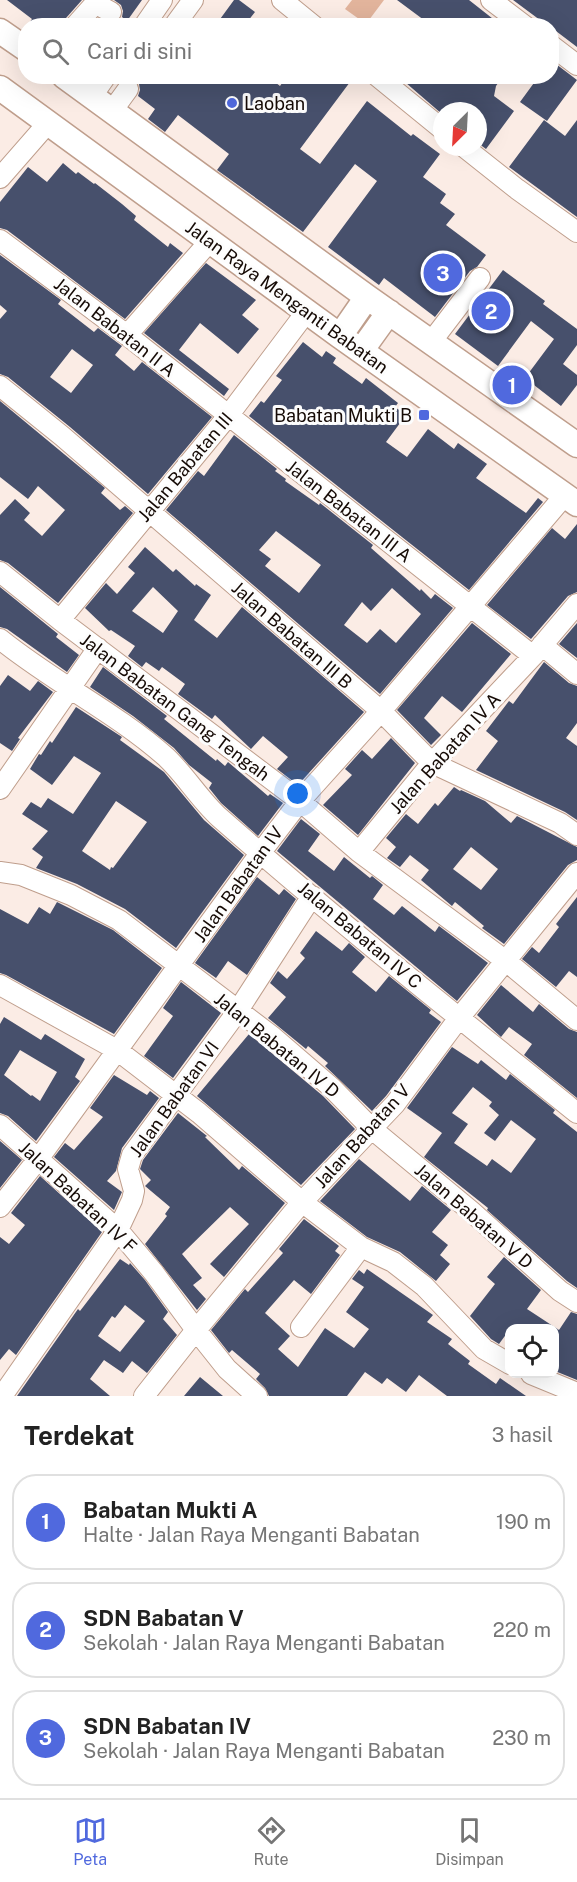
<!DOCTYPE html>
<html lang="id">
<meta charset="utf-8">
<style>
:root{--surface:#fff;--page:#f2f2f2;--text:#222;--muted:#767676;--line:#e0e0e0;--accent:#5069de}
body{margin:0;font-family:"Public Sans",sans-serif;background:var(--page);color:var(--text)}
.controls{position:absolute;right:18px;bottom:18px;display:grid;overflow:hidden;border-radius:12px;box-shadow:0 6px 24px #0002}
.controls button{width:54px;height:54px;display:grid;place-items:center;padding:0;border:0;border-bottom:2px solid var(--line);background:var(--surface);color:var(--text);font:30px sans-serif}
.compass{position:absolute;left:433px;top:102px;width:54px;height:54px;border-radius:50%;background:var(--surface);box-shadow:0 6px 24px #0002;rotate:204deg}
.you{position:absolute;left:298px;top:794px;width:21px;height:21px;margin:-15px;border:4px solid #fff;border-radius:50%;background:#1a73e8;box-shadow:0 0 0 9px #1a73e833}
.badge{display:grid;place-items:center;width:39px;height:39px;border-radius:50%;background:var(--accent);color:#fff;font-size:20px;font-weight:700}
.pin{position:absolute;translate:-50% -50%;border:3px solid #fff;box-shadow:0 2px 6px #0006}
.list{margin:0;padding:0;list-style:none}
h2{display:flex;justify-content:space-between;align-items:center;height:78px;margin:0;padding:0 24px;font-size:26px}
h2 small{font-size:20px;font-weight:400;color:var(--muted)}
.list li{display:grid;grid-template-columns:39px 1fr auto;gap:18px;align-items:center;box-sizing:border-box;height:96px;margin:0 12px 12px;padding:0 12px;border:2px solid var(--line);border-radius:24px}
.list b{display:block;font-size:22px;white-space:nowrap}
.list p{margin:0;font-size:20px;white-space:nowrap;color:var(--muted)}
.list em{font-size:20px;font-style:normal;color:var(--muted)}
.icon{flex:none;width:33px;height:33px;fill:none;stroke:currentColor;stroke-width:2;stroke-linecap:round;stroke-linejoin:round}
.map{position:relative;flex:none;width:577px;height:1396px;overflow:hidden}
.search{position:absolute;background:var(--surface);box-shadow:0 6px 24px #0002;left:18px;right:18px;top:18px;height:66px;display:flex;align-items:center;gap:15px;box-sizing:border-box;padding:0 21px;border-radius:24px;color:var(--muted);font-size:22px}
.sheet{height:402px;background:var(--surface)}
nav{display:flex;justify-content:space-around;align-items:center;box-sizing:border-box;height:84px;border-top:2px solid var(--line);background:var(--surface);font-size:16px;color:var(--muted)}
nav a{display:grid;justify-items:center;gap:3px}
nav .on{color:var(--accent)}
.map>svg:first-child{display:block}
</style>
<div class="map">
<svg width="577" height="1396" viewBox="0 0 577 1396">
<rect width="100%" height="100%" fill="#fbece5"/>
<path fill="#e2b49c" d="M352,0h32l-18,24 -21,-15z"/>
<path fill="#47506c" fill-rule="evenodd" d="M7,0h75l-16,18 -3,8h-36l5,-7z
M114,0h28l-15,21 -5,-4 1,-6 -2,-6z
M234,0h5l16,12 -11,14h-29z
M397,0h72l33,26h-70z
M513,0h64v47l-25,-19v-2h-4z
M552,61l25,19 -30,41 -27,-19 19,-26h13z
M118,76h149l13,10 7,-10h55l8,6 -50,67 20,15 47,-63 44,35 2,-2 27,20 -17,23 23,17 -6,9 15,11 -9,11 40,30 -9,12 -7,4 -35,46 -51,-39 -5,7 -51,-38 49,-66 -22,-17 -52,68 -86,-62 12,-16 -51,-39 -13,17 -17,-13 7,-10 -17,-13 2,-6 -1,-6 -4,-5 -6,-2 -10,5 -2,-2z
M398,76h105l-7,10 -2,10 20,15 -28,38 -8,-6v-32h-36v3z
M544,120l21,16 12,-16v97l-68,-50z
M63,163l13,11 2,-2 16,12 1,-1 27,21 14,12 -2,4 34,27 2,-4 13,10 -58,66 -118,-89 -7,-2v-26l28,-35 19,15z
M0,255l61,45 -3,4 36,28 4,-4 24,18 -7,9 19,16 8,-9 70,55 -64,77 -78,-67 -62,-50 -8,-3v-55l7,-8 -7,-6zM72,349l21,16 -22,28 -21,-16z
M206,263l50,37 -14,15 17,14 -21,25 -38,-31 -21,27 50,39 -5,7 -80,-63z
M503,270l42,31 -2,3 34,25v16l-14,19 14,11v10l-16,21 -36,-28 29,-39 -23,-18 -33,45 -43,-32z
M303,342l19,15 4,-6 10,7 -3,5 29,21 4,-6 32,25 -3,4 11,8 -20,27 21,15 21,-28 26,20 4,-6 29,21 -11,14 50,35 12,-15 5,4 -74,88 -220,-174 12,-15 3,2 18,-23 -6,-4z
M0,401l105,87 -4,5 19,17 5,-4 8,7 -75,90 -50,-40 -8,-3v-45l15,-16 15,14 -6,7 18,16 23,-26 -27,-24 -10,13 -28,-22z
M234,435l43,34 -2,2 11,8 -1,2 34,24 1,-2 53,42 -2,3 49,43 1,-2 10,10 4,-5 18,14 -73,86 -214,-184 32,-39 6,5zM276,531l45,34 -22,28 -34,-27 6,-7 -12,-9zM392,588l29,26 -25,29 -16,-14 -13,14 -23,-18 18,-23 9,9z
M577,524v68l-9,4 -37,43 -44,-34 65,-77 13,11z
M145,547l28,25 3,-3 19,17 1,-2 15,11 -17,25 23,18 25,-31 122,105 -66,73 -21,-16 11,-12 -25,-21 -12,13 -36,-34 -3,4 -34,-25 7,-10 -23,-17 -3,4 -13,-9 -4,5 -14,-11 7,-10 -24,-16 -2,1 -24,-23 21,-25 11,11 18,-21 -7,-6zM153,587l25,24 -15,22 -31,-22z
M0,587l58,47 -2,3 23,18 -12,17 -60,-43 -7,-2z
M472,623l39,31 -49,58 -20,-16 -18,22 17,17 -10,10 -34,-35z
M577,623v35l-18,-14z
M544,662l25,21 8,3v37l-11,15 11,8v74l-12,-8 -89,-42 22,-29 -12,-10 23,-30 4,3z
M103,667l64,49 -3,3 52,42 1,-2 8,7 3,-4 40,34 2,-2 13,9 -25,33 -37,-33 -12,-15 3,-5 -23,-18 -15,-17 -41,-32 -43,-29z
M8,675l22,16 8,-10 15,11 -35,46 2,1 -8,12 -12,-8v-57z
M76,707l46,30 -2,3 44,32 40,48 40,35 -68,93 -51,-39 -48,-25 -41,-16 7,-11 -11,-8 16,-18 -26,-17 9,-12 10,6 7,-10 25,16 28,-41 -27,-17 -22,29 -22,-16 9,-15 2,1 9,-14 2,2zM116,801l31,21 -34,46 -2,-1 -1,3 -28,-19z
M391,738l24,25 -57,72 -35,-30 29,-30 -7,-6 17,-19 10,9z
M454,787l6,4 1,-1 24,11 26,22 6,-7 60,31v13l-9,5 -64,79 -22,-16 2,-2 -29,-24 -3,4 -31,-26 8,-10 -19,-15 -10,12 -13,-9 9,-11 -10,-9 20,-24 12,10 17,-21 3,3zM471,847l27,22 -17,21 -28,-21z
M301,819l19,15 -12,17 26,20 10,-14 26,21 2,-2 11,9 -10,14 21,16 8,-9 33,26 4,-6 49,37 -31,38 -180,-150z
M257,877l22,18 5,-6 12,10 -49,76 -19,-14 -12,17 -21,-15z
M577,897v80l-8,-6 -13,16 -34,-28 10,-12 7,6 20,-26 -3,-3z
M57,902l56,28 49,38 -48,66 -108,-59 -6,-2v-64l28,15 11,-17 11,7z
M316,931l26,20 7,-8 16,14 -13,15 24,20 13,-16 42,34 -2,3 12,9 -55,74 -14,15 -47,-45 3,-3 -20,-17 -2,3 -38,-31 18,-21 -16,-14 8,-12 9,8 18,-21 -5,-5z
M181,982l40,31 -48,65 -29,-22 29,-40 -10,-8z
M501,985l32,27 6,-8 30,25 8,3v66l-53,-43 8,-11 -23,-17 -8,10 -24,-22z
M4,1017l37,23 4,-6 40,25 -10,18 5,4 -44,60 -28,-25 -8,-3v-89zM20,1050l37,22 -17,29 -8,-6 -1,1 -27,-21z
M249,1034l74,62 32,33 -54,56 -104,-89z
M452,1047l26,17 3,-4 25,20 4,-6 45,36 -2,3 24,19v156l-10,-7 -80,-71 1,-2 -64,-51 18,-24 -35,-25zM473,1087l19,15 -3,4 10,9 -15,18 11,8 16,-21 25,19 -25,34 -19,-14 -5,7 -33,-23 14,-19 -16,-11z
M114,1075l33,20 3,-4 9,7 -37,50 -6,23 -9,10 15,11 -8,18 -60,-53 11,-14 9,7 29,-33 -13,-9z
M178,1113l29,23 -2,1 2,2 32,31 3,-4 43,37 -61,74 -14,-13 39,-40 -19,-17 -48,47 20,24 -9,7 13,14 -9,11 -52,-66 22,-28 -2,-2 5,-7 -25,-21 6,-6 -11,-11 3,-9z
M0,1141l22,19 -22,28z
M359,1159l51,42 12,-15 29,24 -19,22 16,13 -8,10 10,9 -14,17 -36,-29 -33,-15 -47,-36z
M40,1176l62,56 -86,123 -7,-6 -9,11v-123l9,7 16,-19 -14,-12z
M304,1219l35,27 -4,5 5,4 -29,39 -17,-14 -29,33 25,23 -12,13 20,18 27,-39 29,20 15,-19 -23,-17 18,-25 -12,-8 7,-9 5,4 3,-5 66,46 -6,7 25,17 -4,5 22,17 -2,3 28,20 4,-6 26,18h-79l-28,-21 -13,17 -19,-14 -5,6 -17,-12 -18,24h-78l-4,-8 -9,-9 4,-5 -28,-24 -3,3 -18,-23 34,-41 3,3 35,-39 -4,-4z
M504,1257l37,33 -14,19 32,21 12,-18 6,2v66l-22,-9v-42h-45l-11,15 -8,-5 -21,-23 25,-32 -8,-7z
M120,1259l9,6 1,-2 15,17 23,32 -5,7 14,16 -30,38 -15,-12 -9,12 -19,-13 -14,19 20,17h-93l61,-87 2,2zM125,1305l20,16 -25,31 -22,-16 14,-20 3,2z
M200,1377l23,19h-39z"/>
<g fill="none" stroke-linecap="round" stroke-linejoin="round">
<g stroke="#bf9e8c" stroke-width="22">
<path id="minor" d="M282,0l32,26
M491,0l34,26
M75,26l17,-19 6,-2 13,7
M144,26l18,-26
M174,26l19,-26
M552,46l25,19
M377,76l65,53
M92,96l14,-20
M112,111l16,-22
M464,147l53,42 60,43
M0,178l48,-55
M0,240l127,95 406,321
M127,335l83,-94
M431,342l49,-64
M0,386l62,50 319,275 51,52 128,60 17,12
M0,572l60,48 240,181 59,51 147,109 71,59
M60,620l168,-204 79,-105
M0,639c53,43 115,73 166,118 20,19 34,43 54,61 116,102 237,198 357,295
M542,645l35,29
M0,789l98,-141
M359,852l73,-89 101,-107 44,-52
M0,872l21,3 50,20 48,25 154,117 58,50 41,42 99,82 89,80 17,11
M0,985l117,65 82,63 103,89 59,45 32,15 31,24 60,63 26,15
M0,1125l118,105 36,43 42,57 31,39 30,27
M0,1207l39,-49 222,-306 39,-51 81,-90 184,-216
M301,1327l60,-80
M531,1374l46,19
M2,1396l116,-166 14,-30 2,-9 -6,-22 4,-14 105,-143 75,-116
M144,1396l52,-66 106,-128 93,-98 64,-86 118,-145"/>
</g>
<g stroke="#bf9e8c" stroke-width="27">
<path id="major" d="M0,31l26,18
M64,76l303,221 210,148
M0,88l340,248 237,168
M340,336l27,-39
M361,351l28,-39"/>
</g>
<use href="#minor" stroke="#fff" stroke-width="20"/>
<use href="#major" stroke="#fff" stroke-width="24"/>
</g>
<g fill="#5069de" stroke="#fdfdfd" stroke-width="2">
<circle cx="232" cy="103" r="6"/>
<rect x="418" y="409" width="12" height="12" rx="3"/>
</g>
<g text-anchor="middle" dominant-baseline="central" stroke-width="6" stroke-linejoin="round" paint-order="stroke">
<g font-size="18" fill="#150a05" stroke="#fdfdfd" text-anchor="start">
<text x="244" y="103">Laoban</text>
<text x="412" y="415" text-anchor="end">Babatan Mukti B</text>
</g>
<g font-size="18" fill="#150a05" stroke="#fdfdfd">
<text transform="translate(287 297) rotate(36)">Jalan Raya Menganti Babatan</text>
<text transform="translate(115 327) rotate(38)">Jalan Babatan II A</text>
<text transform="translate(185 467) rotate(-50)">Jalan Babatan III</text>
<text transform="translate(349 511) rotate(38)">Jalan Babatan III A</text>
<text transform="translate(292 635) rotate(41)">Jalan Babatan III B</text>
<text transform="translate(175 707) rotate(37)">Jalan Babatan Gang Tengah</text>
<text transform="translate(445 753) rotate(-48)">Jalan Babatan IV A</text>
<text transform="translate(238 884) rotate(-54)">Jalan Babatan IV</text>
<text transform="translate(360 935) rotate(40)">Jalan Babatan IV C</text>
<text transform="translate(277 1045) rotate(39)">Jalan Babatan IV D</text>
<text transform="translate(174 1099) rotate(-54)">Jalan Babatan VI</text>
<text transform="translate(362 1136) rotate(-48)">Jalan Babatan V</text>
<text transform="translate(78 1197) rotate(43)">Jalan Babatan IV F</text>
<text transform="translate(474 1216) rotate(41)">Jalan Babatan V D</text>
</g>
</g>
</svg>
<div class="controls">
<button><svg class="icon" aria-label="locate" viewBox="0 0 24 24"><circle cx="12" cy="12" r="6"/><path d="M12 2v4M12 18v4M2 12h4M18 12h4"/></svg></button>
</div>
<svg class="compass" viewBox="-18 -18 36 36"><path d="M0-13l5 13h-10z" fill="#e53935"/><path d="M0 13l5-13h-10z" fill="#767676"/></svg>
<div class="you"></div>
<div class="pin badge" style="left:512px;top:385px">1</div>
<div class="pin badge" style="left:491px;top:311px">2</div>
<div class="pin badge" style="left:443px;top:273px">3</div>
<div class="search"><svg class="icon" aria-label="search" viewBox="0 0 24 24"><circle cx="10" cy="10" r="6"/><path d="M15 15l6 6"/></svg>Cari di sini</div>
</div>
<section class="sheet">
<h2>Terdekat<small>3 hasil</small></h2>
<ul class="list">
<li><span class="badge">1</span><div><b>Babatan Mukti A</b><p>Halte · Jalan Raya Menganti Babatan</p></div><em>190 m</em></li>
<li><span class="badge">2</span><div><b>SDN Babatan V</b><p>Sekolah · Jalan Raya Menganti Babatan</p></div><em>220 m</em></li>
<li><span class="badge">3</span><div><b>SDN Babatan IV</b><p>Sekolah · Jalan Raya Menganti Babatan</p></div><em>230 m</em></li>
</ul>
</section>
<nav>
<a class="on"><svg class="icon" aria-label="map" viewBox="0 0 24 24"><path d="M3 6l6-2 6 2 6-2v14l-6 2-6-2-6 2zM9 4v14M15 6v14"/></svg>Peta</a>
<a><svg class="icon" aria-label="directions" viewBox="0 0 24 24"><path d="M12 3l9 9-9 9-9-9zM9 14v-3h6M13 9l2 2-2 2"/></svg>Rute</a>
<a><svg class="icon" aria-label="saved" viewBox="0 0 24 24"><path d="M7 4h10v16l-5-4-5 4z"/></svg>Disimpan</a>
</nav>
